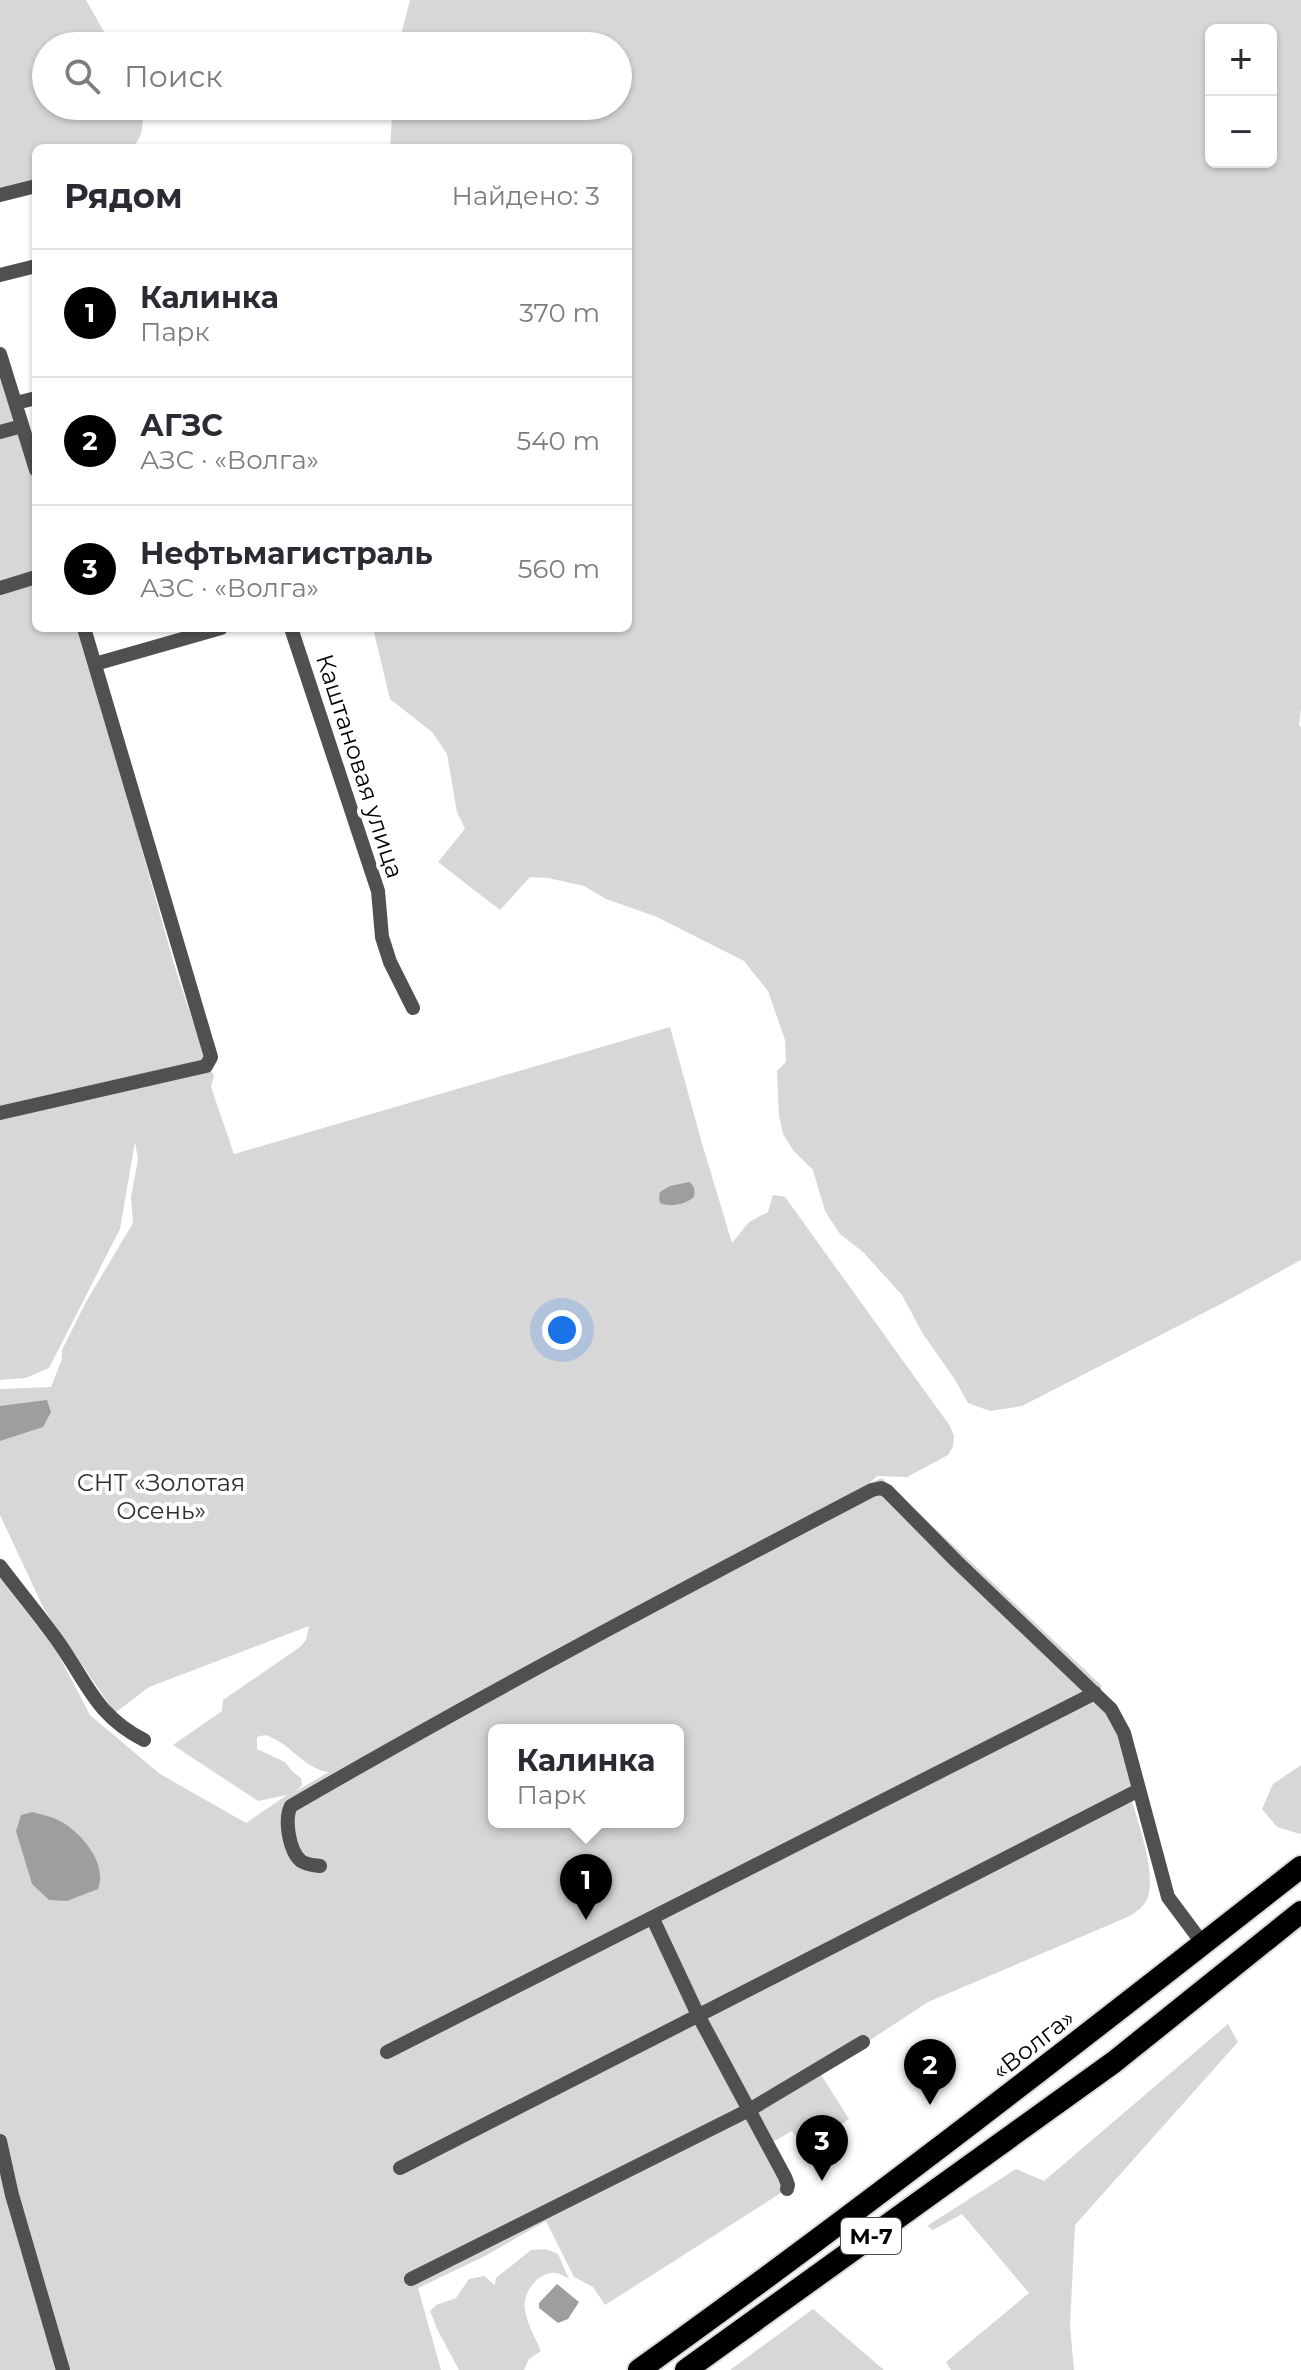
<!DOCTYPE html>
<html lang="ru">
<meta charset="utf-8">
<style>
:root{--surface:#fff;--page:#f2f2f3;--text:#2b2b33;--muted:#7c7c81;--line:#e1e1e2;--accent:#000}
body{margin:0;font-family:Montserrat,sans-serif;background:var(--page);color:var(--text)}
.controls{position:absolute;right:24px;top:24px;display:grid;overflow:hidden;border-radius:12px;box-shadow:0 2px 6px #0004}
.controls button{width:72px;height:72px;display:grid;place-items:center;padding:0;border:0;border-bottom:2px solid var(--line);background:var(--surface);color:var(--text);font:40px sans-serif}
.you{position:absolute;left:562px;top:1330px;width:28px;height:28px;margin:-20px;border:6px solid #fff;border-radius:50%;background:#1a73e8;box-shadow:0 0 0 12px #1a73e833}
.badge{display:grid;place-items:center;width:52px;height:52px;border-radius:50%;background:var(--accent);color:#fff;font-size:26px;font-weight:700}
.pin{position:absolute;translate:-50% -66px;filter:drop-shadow(0 2px 4px #0008)}
.pin::after{content:'';position:absolute;top:42px;width:28px;height:24px;background:inherit;clip-path:polygon(0 0,100% 0,50% 100%)}
.popup{position:absolute;left:488px;top:1724px;width:196px;height:104px;box-sizing:border-box;display:grid;place-content:center;border-radius:12px;background:var(--surface);filter:drop-shadow(0 2px 6px #0005);font-size:26px;white-space:nowrap;color:var(--muted)}
.popup b{font-size:30px;color:var(--text)}
.popup::after{content:'';position:absolute;left:50%;top:100%;margin-left:-16px;border:16px solid transparent;border-top-color:var(--surface)}
.list{margin:0;padding:0;list-style:none}
h2{display:flex;justify-content:space-between;align-items:center;height:104px;margin:0;padding:0 32px;font-size:34px}
h2 small{font-size:26px;font-weight:400;color:var(--muted)}
.list li{display:grid;grid-template-columns:52px 1fr auto;gap:24px;align-items:center;box-sizing:border-box;height:128px;padding:0 32px;border-top:2px solid var(--line)}
.list b{display:block;font-size:30px;white-space:nowrap}
.list p{margin:0;font-size:26px;white-space:nowrap;color:var(--muted)}
.list em{font-size:26px;font-style:normal;color:var(--muted)}
.icon{flex:none;width:44px;height:44px;fill:none;stroke:currentColor;stroke-width:2;stroke-linecap:round;stroke-linejoin:round}
.map{position:relative;flex:none;width:1301px;height:2370px;overflow:hidden}
.search{position:absolute;background:var(--surface);box-shadow:0 2px 6px #0004;left:32px;top:32px;width:600px;height:88px;display:flex;align-items:center;gap:20px;box-sizing:border-box;padding:0 28px;border-radius:44px;color:var(--muted);font-size:30px}
.panel{position:absolute;background:var(--surface);box-shadow:0 2px 6px #0004;left:32px;top:144px;width:600px;height:488px;border-radius:12px}
.map>svg:first-child{display:block}
</style>
<div class="map">
<svg width="1301" height="2370" viewBox="0 0 1301 2370">
<rect width="100%" height="100%" fill="#fff"/>
<path fill="#d7d7d7" fill-rule="evenodd" d="M0,0h86l26,46h-66v60h95c3,15 3,31 -9,42h-96v31l-36,9z
M410,0h891v709l-2,16 2,2v533l-80,44 -199,102 -32,5 -22,-8 -14,-25 -31,-44 -21,-39 -39,-43 -23,-18 -15,-23 -12,-41 -20,-20 -10,-16 -4,-18 -2,-45 9,-9 -1,-22 -17,-49 -24,-30 -87,-44 -51,-18 -22,-13 -36,-8 -18,-1 -30,33 -62,-48 27,-33 -8,-17 -10,-58 -15,-22 -42,-33 -17,-71h255v-480h-238l2,-30 -4,-12h230v-60h-220zM1211,30h60v132h-60z
M0,366l36,116v146h43c33,111 63,224 95,336 10,33 23,65 31,99l-205,46z
M670,1027l31,113 31,103 17,-21 19,-10 5,-17 12,2 165,229 4,10 -1,11 -5,8 -41,22 -30,-1 -7,7 12,-5 220,208 -6,7 15,16 28,81 -9,5c7,25 29,83 16,106 -7,13 -24,18 -37,24l-181,77 -108,71 29,46 -44,32 -13,-20 -23,13 18,45 -182,116 -12,-18 -19,-10 -28,-56 -61,35 -67,32 23,82h-441v-792l56,72 34,65 70,59 86,49 41,-28 -29,6 -85,-56 49,-34 1,-11 77,-53 6,-7 3,-14 -160,61 -34,26 -71,-104 -44,-94v-126l51,-2 11,-28v-9l24,-48 47,-79 -2,-26 7,-38 -3,-17 -15,87 -71,139 -23,10 -26,2v-263l211,-48 3,7 -3,11 23,67zM494,1730h184v92h-184zM265,1735c25,7 38,34 64,37l-33,19 6,-6 -1,-7 -8,-6 -8,-10 -28,-13v-12z
M1301,1765v68l-1,1 -23,-7 -15,-18 11,-25z
M1228,2024l10,18 -163,183 -5,100 4,45h-123l-5,-8 83,-69 -67,-79 -29,16 -6,-4 89,-57 28,12z
M546,2249l12,5 11,25c-5,-3 -11,-7 -18,-6 -16,2 -29,22 -26,37 2,14 11,29 16,41l-12,8 -5,11h-65l-21,-39 -8,-20 6,-6 20,-7 13,-19 15,-3 11,9 1,-7 35,-28z
M813,2309l71,61h-154z"/>
<path fill="#9e9e9e" d="M689,1182c6,4 6,8 5,15 -8,7 -23,11 -34,6l-1,-5 1,-6 10,-6z
M47,1400l4,12 -8,15 -43,14v-35z
M33,1812c8,3 18,4 25,8 23,11 50,44 40,69l-31,12 -18,-1 -17,-16 -16,-53 5,-16z
M557,2284l22,18 -11,17 -10,4 -19,-15v-5z"/>
<g fill="none" stroke-linecap="round" stroke-linejoin="round">
<g stroke="#dbdbdb" stroke-width="26">
<path id="highway" d="M639,2370c225,-161 444,-332 662,-503
M686,2370l428,-308 187,-150"/>
</g>
<path stroke="#505050" stroke-width="14" d="M0,195l36,-9
M0,275l36,-9
M0,354l36,116
M16,403l20,-5
M0,432l22,-6
M0,588l36,-11
M291,628l87,263 4,46 8,25 23,46
M95,664l126,-36
M0,1113l206,-47 5,-9 -127,-429
M0,1566c19,25 39,49 57,74 30,42 38,75 87,100
M320,1866c-6,-1 -13,-1 -19,-5 -12,-10 -17,-42 -10,-55 191,-111 386,-214 581,-316l9,-2 6,3 69,70 155,148 13,24 44,164 35,47
M653,1919l45,96 87,162 3,8 -1,4
M387,2052l708,-359
M0,2141l12,54 51,175
M400,2168l739,-378
M411,2279l340,-170 112,-67"/>
<use href="#highway" stroke="#000" stroke-width="22"/>
</g>
<g text-anchor="middle" dominant-baseline="central" stroke-width="8" stroke-linejoin="round" paint-order="stroke">
<rect fill="#fff" stroke="#4c4c4c" stroke-width="2" x="841" y="2218" width="60" height="36" rx="6"/>
<g font-size="22" font-weight="bold" fill="#000">
<text x="871" y="2236">М-7</text>
</g>
<g font-size="24" fill="#000" stroke="#fff">
<text transform="translate(360 766) rotate(72)">Каштановая улица</text>
<text transform="translate(1033 2044) rotate(-38)">«Волга»</text>
</g>
<g font-size="24" fill="#2e2e2e" stroke="#fff">
<text x="161" y="1482">СНТ «Золотая<tspan x="161" dy="28">Осень»</tspan></text>
</g>
</g>
</svg>
<div class="controls">
<button>+</button>
<button>−</button>
</div>
<div class="you"></div>
<div class="pin badge" style="left:586px;top:1920px">1</div>
<div class="popup"><b>Калинка</b>Парк</div>
<div class="pin badge" style="left:930px;top:2105px">2</div>
<div class="pin badge" style="left:822px;top:2181px">3</div>
<div class="search"><svg class="icon" aria-label="search" viewBox="0 0 24 24"><circle cx="10" cy="10" r="6"/><path d="M15 15l6 6"/></svg>Поиск</div>
<section class="panel">
<h2>Рядом<small>Найдено: 3</small></h2>
<ul class="list">
<li><span class="badge">1</span><div><b>Калинка</b><p>Парк</p></div><em>370 m</em></li>
<li><span class="badge">2</span><div><b>АГЗС</b><p>АЗС · «Волга»</p></div><em>540 m</em></li>
<li><span class="badge">3</span><div><b>Нефтьмагистраль</b><p>АЗС · «Волга»</p></div><em>560 m</em></li>
</ul>
</section>
</div>
